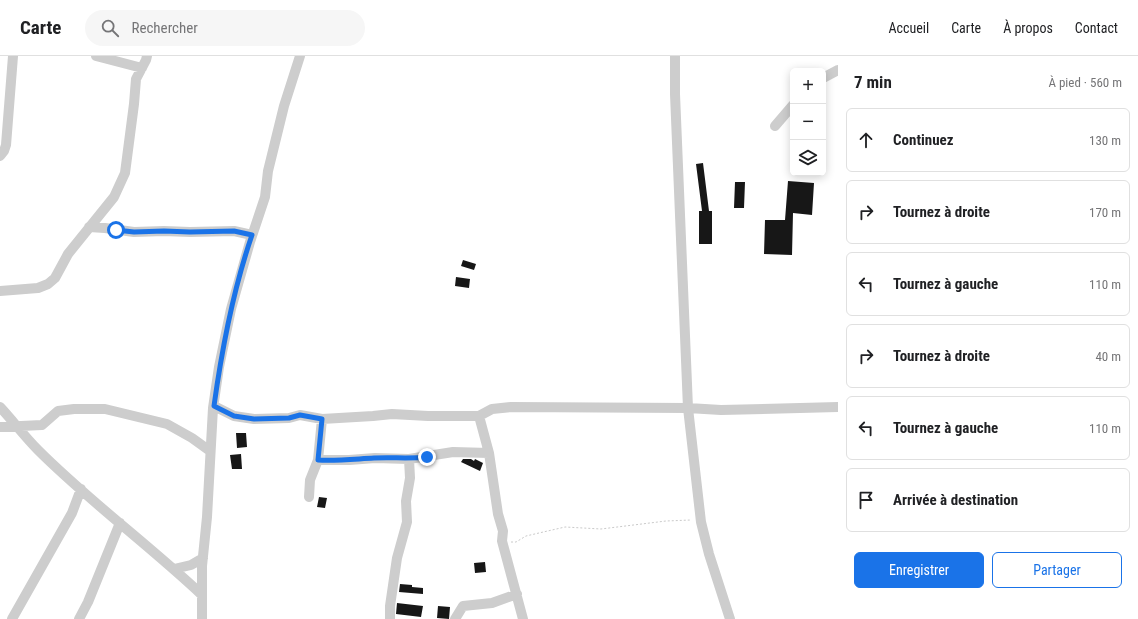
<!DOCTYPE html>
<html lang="fr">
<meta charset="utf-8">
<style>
:root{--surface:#fff;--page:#f6f6f6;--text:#202124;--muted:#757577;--line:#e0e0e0;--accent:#1a73e8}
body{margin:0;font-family:"Roboto Condensed",sans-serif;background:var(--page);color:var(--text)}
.controls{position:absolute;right:12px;top:12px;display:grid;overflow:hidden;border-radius:6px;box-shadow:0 2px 10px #0003}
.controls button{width:36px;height:36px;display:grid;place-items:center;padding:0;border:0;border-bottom:1px solid var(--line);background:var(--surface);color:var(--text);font:20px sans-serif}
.stop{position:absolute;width:12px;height:12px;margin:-9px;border:3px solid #1a73e8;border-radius:50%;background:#fff}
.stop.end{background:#1a73e8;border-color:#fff;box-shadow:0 1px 4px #0008}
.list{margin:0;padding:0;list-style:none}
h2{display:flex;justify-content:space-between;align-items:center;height:52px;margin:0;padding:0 16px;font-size:17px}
h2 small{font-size:13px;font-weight:400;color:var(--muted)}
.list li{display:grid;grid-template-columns:26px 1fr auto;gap:12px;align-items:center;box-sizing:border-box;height:64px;margin:0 8px 8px;padding:0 8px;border:1px solid var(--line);border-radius:6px}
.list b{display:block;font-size:15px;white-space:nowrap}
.list em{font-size:13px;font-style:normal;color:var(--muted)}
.actions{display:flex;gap:8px;padding:12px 16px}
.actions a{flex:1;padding:9px 0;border:1px solid var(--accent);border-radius:6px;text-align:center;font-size:14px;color:var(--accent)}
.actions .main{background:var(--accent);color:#fff}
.icon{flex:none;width:22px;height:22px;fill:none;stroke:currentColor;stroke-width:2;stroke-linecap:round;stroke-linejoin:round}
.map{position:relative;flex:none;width:838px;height:563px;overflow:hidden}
header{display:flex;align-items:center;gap:24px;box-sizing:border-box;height:56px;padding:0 20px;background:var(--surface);border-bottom:1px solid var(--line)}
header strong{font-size:19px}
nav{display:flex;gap:22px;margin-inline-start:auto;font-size:14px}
.search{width:280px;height:36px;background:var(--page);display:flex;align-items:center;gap:10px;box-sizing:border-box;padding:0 14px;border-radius:22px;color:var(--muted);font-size:15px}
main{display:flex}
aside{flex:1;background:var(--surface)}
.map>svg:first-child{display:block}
</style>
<header>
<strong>Carte</strong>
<div class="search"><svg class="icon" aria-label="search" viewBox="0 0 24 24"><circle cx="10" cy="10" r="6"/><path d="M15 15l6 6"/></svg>Rechercher</div>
<nav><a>Accueil</a><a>Carte</a><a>À propos</a><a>Contact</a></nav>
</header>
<main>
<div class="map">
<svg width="838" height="563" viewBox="0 0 838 563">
<rect width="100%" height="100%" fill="#fff"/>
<path fill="#171717" d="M703,107l6,48h3v33h-13v-33h3l-6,-47z
M788,125l26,2 -2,32 -19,-2 -1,42 -28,-1 1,-34h20z
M735,126h10l-1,26h-10z
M463,204l13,4 -2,6 -13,-4z
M456,221l14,2 -1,9 -14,-2z
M236,377h10l1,14 -10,1z
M241,398l1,15h-10l-2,-14z
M463,403h8l3,2 1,-2 8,4 -3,8 -19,-9z
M319,441l8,1 -2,10 -8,-1z
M485,506l1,10 -11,1 -1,-10z
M400,528l12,1v2l11,1v6l-24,-2z
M397,547l26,3 -2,11 -25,-3z
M438,550l12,1 -1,12 -12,-1z"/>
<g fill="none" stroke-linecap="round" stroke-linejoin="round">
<path stroke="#cacaca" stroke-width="1" stroke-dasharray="2 2" stroke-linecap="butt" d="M511,486h5l10,-6 39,-9 36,2 65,-8 25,-1"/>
<path stroke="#cdcdcd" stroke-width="10" d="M96,0l46,12
M675,0v38l13,314 13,114 8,32 21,65
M823,22l15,-8
M775,70l18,-21
M0,100l4,-5 2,-6 7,-89
M89,171l16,1 29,4 30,-1 26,1 44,-1 18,4
M0,235l38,-3 10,-4 7,-6 13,-24 46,-57 11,-24 9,-69 2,-25 10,-19 1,-4
M214,350l20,10 20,3 35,-1 11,-3 22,4 51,-3 19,-2 36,2h51
M0,351c13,14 25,30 38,43 52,52 111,95 164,145
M0,371l42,-2 16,-14 16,-2h31l62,15 25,14 18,13
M318,404h31l26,-2 34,1 44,-7 36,1
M309,441l1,-17 8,-20 4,-41
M174,513l17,-4 12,-7
M12,563l60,-106 9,-24
M79,563l9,-17 32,-79
M202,563v-53l5,-49 6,-109 6,-41 12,-58 19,-67 15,-45 3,-26 16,-65 16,-50
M390,563v-13l7,-48 10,-36 -1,-21 4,-23 -1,-19
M455,563l8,-13 29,-3 25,-9
M523,563l-21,-78 1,-10 -5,-17 -9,-61 -10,-37 13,-7 19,-2 177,1 33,2 117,-3"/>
</g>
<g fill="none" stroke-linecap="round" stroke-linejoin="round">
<path stroke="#1a73e8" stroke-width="5" d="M116,174l18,2 30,-1 26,1 44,-1 18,4c-19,55 -30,113 -38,171l20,10 20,3 35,-1 11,-3 22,4 -4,41c19,1 37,-1 56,-2 18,-1 35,1 53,-1"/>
</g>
</svg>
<div class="controls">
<button>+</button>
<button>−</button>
<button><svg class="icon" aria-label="layers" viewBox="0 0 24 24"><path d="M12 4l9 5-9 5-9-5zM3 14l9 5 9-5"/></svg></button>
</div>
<div class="stop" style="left:116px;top:174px"></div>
<div class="stop end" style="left:427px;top:401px"></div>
</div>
<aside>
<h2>7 min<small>À pied · 560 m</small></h2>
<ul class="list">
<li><svg class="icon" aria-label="ahead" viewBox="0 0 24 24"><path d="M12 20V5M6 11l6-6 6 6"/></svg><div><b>Continuez</b></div><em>130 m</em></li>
<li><svg class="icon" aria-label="right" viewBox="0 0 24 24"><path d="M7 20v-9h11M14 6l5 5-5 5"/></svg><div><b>Tournez à droite</b></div><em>170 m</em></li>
<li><svg class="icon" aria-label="left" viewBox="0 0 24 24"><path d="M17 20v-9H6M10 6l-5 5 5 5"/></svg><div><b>Tournez à gauche</b></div><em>110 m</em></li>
<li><svg class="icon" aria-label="right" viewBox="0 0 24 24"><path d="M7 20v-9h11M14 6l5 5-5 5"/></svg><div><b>Tournez à droite</b></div><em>40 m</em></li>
<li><svg class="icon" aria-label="left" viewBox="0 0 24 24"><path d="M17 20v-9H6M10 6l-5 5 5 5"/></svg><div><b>Tournez à gauche</b></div><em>110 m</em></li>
<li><svg class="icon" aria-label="arrive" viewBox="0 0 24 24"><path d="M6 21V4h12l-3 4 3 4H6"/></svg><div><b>Arrivée à destination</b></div></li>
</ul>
<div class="actions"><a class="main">Enregistrer</a><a>Partager</a></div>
</aside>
</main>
